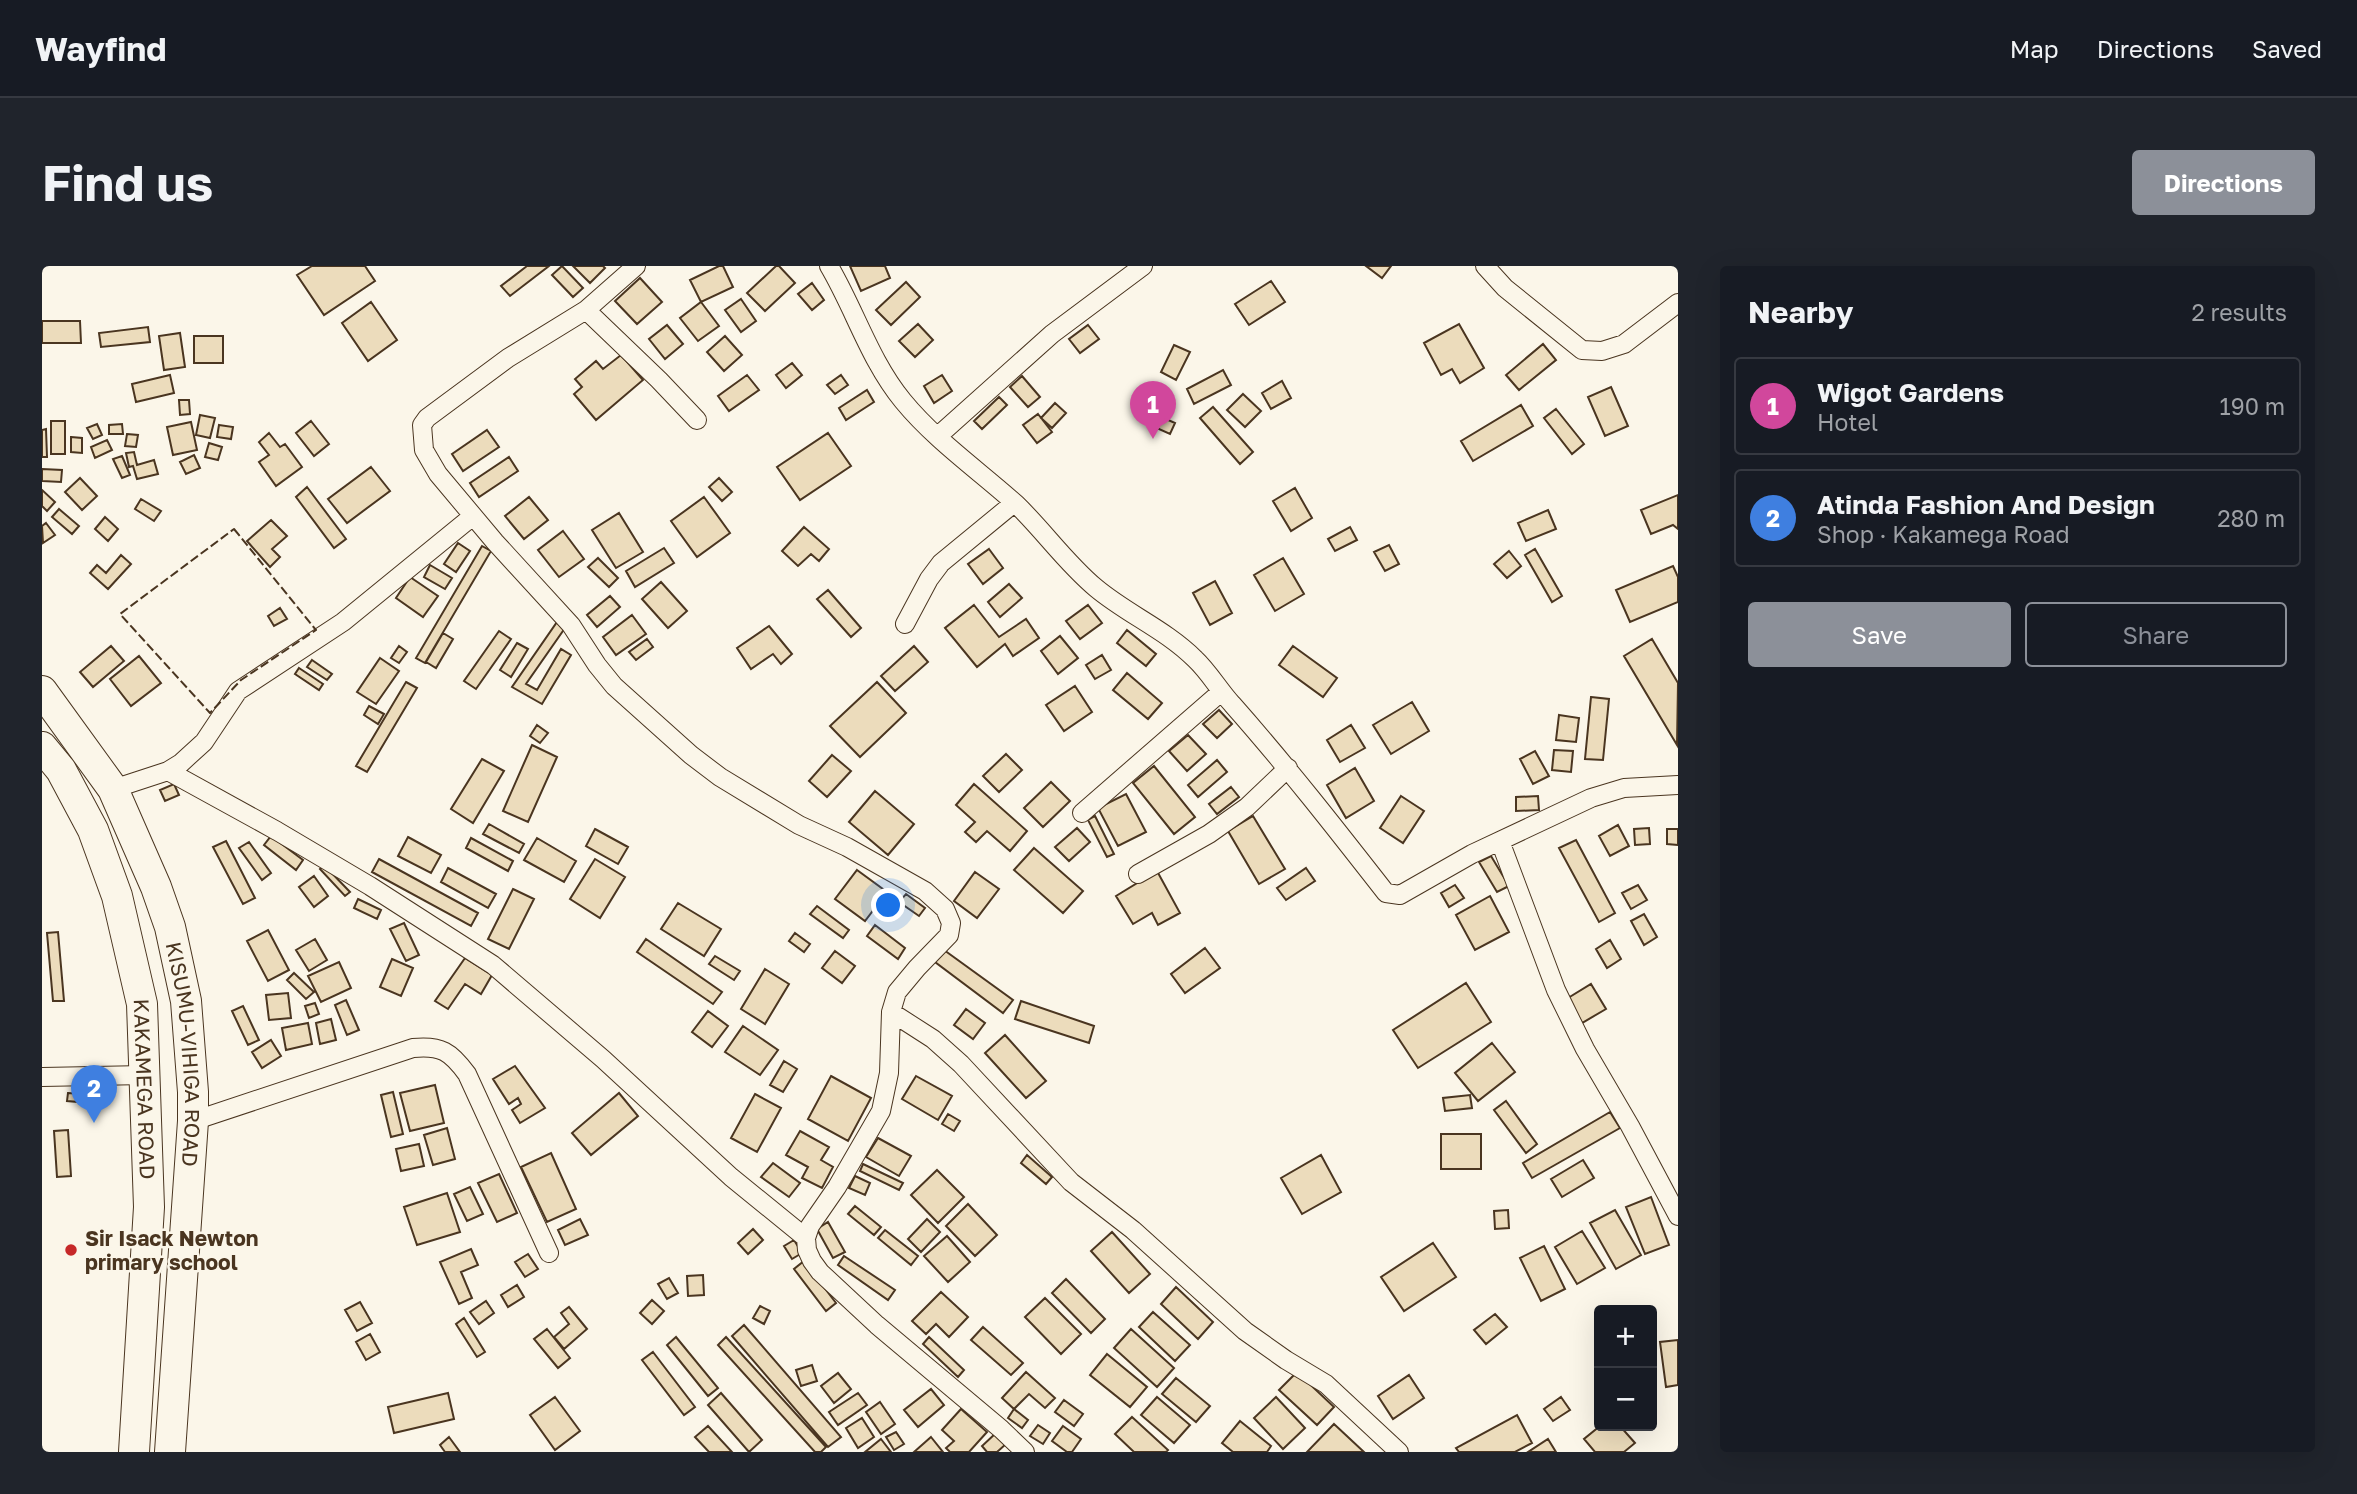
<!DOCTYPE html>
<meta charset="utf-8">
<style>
:root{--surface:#171b24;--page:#20242c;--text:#f1f3f6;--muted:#9ea1a6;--line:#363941;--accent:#8c9099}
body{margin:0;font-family:"Golos Text",sans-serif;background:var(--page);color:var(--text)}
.controls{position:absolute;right:21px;bottom:21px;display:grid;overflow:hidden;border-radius:7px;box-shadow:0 7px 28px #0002}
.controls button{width:63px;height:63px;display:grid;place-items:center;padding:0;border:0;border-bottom:2px solid var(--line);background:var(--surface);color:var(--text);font:35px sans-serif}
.you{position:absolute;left:847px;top:640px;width:24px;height:24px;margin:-18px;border:5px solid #fff;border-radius:50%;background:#1a73e8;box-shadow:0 0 0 10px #1a73e833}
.badge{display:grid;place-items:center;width:46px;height:46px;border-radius:50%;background:var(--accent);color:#fff;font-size:23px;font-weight:700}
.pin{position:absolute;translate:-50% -58px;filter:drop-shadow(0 2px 4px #0008)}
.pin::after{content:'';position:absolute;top:37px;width:24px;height:21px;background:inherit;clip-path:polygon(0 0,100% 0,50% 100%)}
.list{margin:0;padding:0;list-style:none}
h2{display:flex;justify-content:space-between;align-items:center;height:91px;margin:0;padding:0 28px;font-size:30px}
h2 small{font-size:23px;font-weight:400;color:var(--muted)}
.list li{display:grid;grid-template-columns:46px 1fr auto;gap:21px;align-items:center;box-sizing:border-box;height:98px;margin:0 14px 14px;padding:0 14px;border:2px solid var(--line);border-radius:7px}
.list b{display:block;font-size:26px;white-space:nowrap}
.list p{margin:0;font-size:23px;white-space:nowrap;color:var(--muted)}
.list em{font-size:23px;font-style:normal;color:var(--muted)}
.actions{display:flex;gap:14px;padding:21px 28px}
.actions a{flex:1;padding:16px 0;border:2px solid var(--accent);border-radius:7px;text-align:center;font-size:24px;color:var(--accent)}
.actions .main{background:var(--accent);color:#fff}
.map{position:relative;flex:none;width:1636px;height:1186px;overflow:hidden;border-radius:7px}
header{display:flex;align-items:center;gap:42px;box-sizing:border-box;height:98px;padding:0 35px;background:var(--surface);border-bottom:2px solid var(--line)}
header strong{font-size:33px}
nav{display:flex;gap:38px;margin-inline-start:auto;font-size:24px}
.intro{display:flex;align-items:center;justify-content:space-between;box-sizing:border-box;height:168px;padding:0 42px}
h1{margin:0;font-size:49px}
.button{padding:18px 32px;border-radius:7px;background:var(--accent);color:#fff;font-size:24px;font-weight:700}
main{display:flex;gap:42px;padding:0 42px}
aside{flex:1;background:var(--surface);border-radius:7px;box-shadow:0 7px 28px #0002}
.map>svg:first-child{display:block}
</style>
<header>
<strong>Wayfind</strong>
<nav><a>Map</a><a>Directions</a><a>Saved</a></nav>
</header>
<div class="intro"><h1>Find us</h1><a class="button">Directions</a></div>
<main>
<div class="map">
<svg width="1636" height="1186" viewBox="0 0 1636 1186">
<rect width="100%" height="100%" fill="#fbf6e9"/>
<path fill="#ecdcbc" stroke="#4a3520" stroke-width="2" d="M270,0h53l10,15 -51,34 -27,-40z
M485,0h22l-39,30 -9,-10z
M520,0l21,22 -10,9 -21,-22z
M531,0h30l2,2 -15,15z
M677,0h4l10,21 -32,15 -11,-22z
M734,0h3l16,17 -30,28 -18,-18z
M808,0h35l5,12 -29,13z
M1324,0h25l-9,12z
M598,12l22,24 -25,22 -22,-23z
M1229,15l14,21 -36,23 -14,-21z
M864,16l14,15 -29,28 -15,-15z
M770,17l12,17 -12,10 -14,-16z
M699,33l15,22 -15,11 -16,-22z
M329,36l26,38 -29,21 -26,-38z
M659,36l18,24 -21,15 -18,-23z
M0,55h38l1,22h-39z
M876,58l15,16 -18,17 -16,-16z
M1417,58l25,44 -24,15 -8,-14 -11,6 -17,-32z
M625,59l16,19 -18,15 -16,-20z
M1046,59l11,14 -19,14 -11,-14z
M106,61l2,15 -49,5 -2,-14z
M138,67l5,34 -21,3 -5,-34z
M152,70h29v27h-29z
M683,70l17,19 -18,16 -17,-19z
M1501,78l13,16 -37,30 -13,-15z
M1132,79l16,7 -14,28 -15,-8z
M579,89l22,25 -47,40 -22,-26 8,-7 -7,-8 21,-18 7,8z
M750,97l10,12 -16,13 -10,-13z
M1181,104l8,15 -37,19 -7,-15z
M128,109l4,18 -38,9 -4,-18z
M705,109l12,15 -30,21 -11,-15z
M799,109l7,10 -13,9 -8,-9z
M900,109l10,16 -18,12 -10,-17z
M980,110l18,21 -12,10 -18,-20z
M1240,115l9,17 -20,11 -9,-16z
M1569,121l17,39 -23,10 -17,-39z
M825,124l7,12 -28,18 -7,-12z
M1201,128l18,17 -16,16 -18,-17z
M957,131l8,8 -25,24 -8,-8z
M137,134h10l1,14 -10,1z
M1013,137l11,10 -14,15 -11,-10z
M1479,139l12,21 -60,35 -12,-20z
M1171,141l40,45 -13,12 -40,-46z
M1514,143l28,35 -12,10 -28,-36z
M1104,144l29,13 -5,11 -29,-13z
M996,148l14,18 -15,11 -14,-18z
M158,149l15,3 -5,20 -14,-3z
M9,155h14v33h-14z
M269,155l18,23 -15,12 -18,-23z
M149,156l6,28 -24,5 -6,-28z
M55,158l5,11 -9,4 -6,-11z
M80,158l1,10h-14v-9z
M177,159l14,2 -2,12 -14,-2z
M4,163l1,28h-5v-27z
M445,164l12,17 -36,24 -11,-17z
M227,167l11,14 5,-3 17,23 -26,19 -17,-24 10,-7 -10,-13z
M786,167l23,33 -51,34 -23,-33z
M85,168l11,1 -2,12 -11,-1z
M29,171l11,1v15l-11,-1z
M65,174l5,10 -17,8 -4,-11z
M167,177l13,4 -4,13 -13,-3z
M92,186l3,13 17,-5 4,14 -21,5 -4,-13 -4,1 -3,-14z
M152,189l6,13 -14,6 -6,-12z
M80,190l8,19 -8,3 -9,-19z
M467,191l9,14 -39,26 -9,-14z
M329,201l19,24 -43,32 -19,-24z
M0,203l20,1 -1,12 -19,-1z
M38,212l17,18 -15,14 -17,-18z
M677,212l13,14 -10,9 -13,-14z
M265,221l39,52 -12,9 -38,-51z
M1253,222l17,30 -21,13 -18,-30z
M0,224l13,12 -8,9 -5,-5z
M1636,229v34l-5,-4 -22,9 -10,-24z
M487,231l19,23 -24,19 -19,-23z
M662,231l26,36 -33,24 -26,-36z
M99,233l20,12 -7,10 -19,-12z
M17,243l20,17 -7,8 -20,-17z
M1506,244l8,19 -30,12 -8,-18z
M577,247l24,39 -27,16 -24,-38z
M63,251l13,12 -10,12 -13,-12z
M229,254l16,16 -15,13 8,8 -10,10 -23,-26z
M4,257l9,12 -12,8 -1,-17z
M762,261l25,22 -10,12 -8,-7 -13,12 -16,-15z
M1308,261l7,13 -22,11 -7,-12z
M521,265l21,28 -25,18 -21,-27z
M416,277l12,8 -14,21 -12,-8z
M1347,279l10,19 -14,7 -11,-19z
M440,280l9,5 -66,112 -9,-5z
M622,282l10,15 -39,24 -9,-16z
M947,283l14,19 -20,16 -15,-20z
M1493,283l27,47 -10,6 -27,-47z
M1467,285l12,15 -14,12 -13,-14z
M79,289l10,9 -23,25 -18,-16 7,-8 9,8z
M556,292l20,20 -9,9 -21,-20z
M1241,292l21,36 -29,17 -21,-36z
M388,299l22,13 -7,11 -21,-12z
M1631,300l5,11v25l-48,20 -14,-32z
M368,311l28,19 -15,21 -27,-19z
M1173,315l17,32 -22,12 -17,-32z
M619,316l26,29 -19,17 -26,-29z
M967,318l13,14 -22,19 -12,-15z
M786,324l33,38 -10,9 -34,-38z
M568,330l10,11 -23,20 -10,-12z
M932,339l25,32 27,-18 13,19 -26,18 -8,-12 -28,23 -32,-39z
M1046,339l14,18 -22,16 -14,-18z
M238,342l7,11 -13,7 -6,-10z
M590,349l14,19 -30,21 -13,-18z
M515,356l8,6 -39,56 11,6 24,-41 10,6 -29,49 -30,-17z
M727,360l23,28 -11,10 -8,-10 -22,15 -14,-21z
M1085,364l29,24 -10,12 -29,-23z
M457,365l12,8 -35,50 -12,-8z
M401,367l10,6 -17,29 -10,-6z
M1018,370l18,22 -20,16 -17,-23z
M605,373l6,8 -17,13 -7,-8z
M1610,373l26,44 -1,62 -53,-89z
M475,377l11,6 -17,28 -11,-7z
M69,380l13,15 -31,26 -13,-15z
M357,380l8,6 -8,11 -8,-5z
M872,380l14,16 -33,29 -14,-15z
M1251,380l44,32 -14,19 -44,-32z
M1060,389l9,15 -16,9 -9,-14z
M97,390l22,27 -30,23 -21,-27z
M338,392l19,13 -23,33 -19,-12z
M270,394l20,14 -5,6 -20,-13z
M257,402l24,16 -4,6 -24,-16z
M1085,407l35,30 -14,16 -35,-29z
M364,416l11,6 -50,84 -11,-6z
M835,416l29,31 -46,44 -30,-31z
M1033,420l17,26 -28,19 -18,-26z
M1549,431l18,2 -6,61 -18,-1z
M1370,436l17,29 -38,23 -18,-29z
M327,440l15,8 -6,10 -14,-9z
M1177,444l13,14 -15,14 -14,-14z
M1517,449l20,3 -3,24 -20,-2z
M495,459l11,8 -8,10 -10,-7z
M1309,459l14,23 -25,14 -13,-22z
M1146,469l18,19 -19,17 -18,-20z
M490,479l25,12 -29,65 -25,-11z
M1512,484l19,1 -2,21 -19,-2z
M1493,485l14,25 -16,8 -13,-25z
M964,488l16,16 -23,22 -16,-16z
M790,489l19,16 -24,26 -18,-16z
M440,493l22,12 -31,52 -22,-14z
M1175,494l10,12 -29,25 -10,-12z
M1112,500l41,51 -21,17 -41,-51z
M1313,502l19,33 -28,17 -19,-33z
M1009,516l19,19 -27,26 -19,-19z
M132,518l5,11 -14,6 -5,-11z
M932,518l53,47 -17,20 -23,-20 -11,11 -11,-10 10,-10 -19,-17z
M1189,521l8,10 -22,17 -8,-10z
M833,525l39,33 -26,31 -39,-33z
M1084,528l20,38 -28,14 -20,-38z
M1359,530l23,15 -21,32 -23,-15z
M1496,530l1,14 -23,1v-14z
M1053,550l19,38 -7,3 -19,-37z
M1211,550l32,53 -26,15 -31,-53z
M447,558l35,20 -5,9 -36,-19z
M1576,559l11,21 -19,10 -11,-20z
M1035,562l13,14 -21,19 -14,-14z
M1607,562l1,16 -15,1 -1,-16z
M553,563l33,18 -10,17 -32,-18z
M1625,563h11v16l-11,-1z
M229,570l32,24 -7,10 -32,-25z
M366,571l33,18 -10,18 -33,-17z
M429,572l42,23 -5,10 -42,-23z
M495,572l39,23 -12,21 -40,-22z
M1534,574l39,73 -16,9 -40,-74z
M184,575l29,57 -12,6 -30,-57z
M207,576l22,31 -9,7 -23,-32z
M992,582l49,43 -20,22 -49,-43z
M1449,590l18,30 -12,6 -18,-30z
M337,593l99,54 -7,13 -99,-54z
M553,593l30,18 -25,41 -30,-19z
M282,599l26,27 -5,4 -25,-27z
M406,602l48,26 -8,14 -47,-26z
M1264,602l9,13 -29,19 -9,-12z
M815,604l30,22 -22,29 -30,-22z
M1115,605l23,42 -22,12 -6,-12 -19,11 -17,-28z
M933,606l24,17 -22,29 -23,-17z
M272,610l14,20 -14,11 -15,-20z
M1413,619l9,13 -15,9 -8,-14z
M1596,619l9,15 -16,9 -9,-16z
M471,623l21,10 -25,50 -21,-10z
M864,628l19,14 -6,8 -20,-14z
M1448,630l19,36 -34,18 -19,-35z
M316,633l23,11 -4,9 -23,-11z
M636,637l43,26 -17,27 -43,-27z
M775,640l32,24 -6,8 -33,-24z
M1602,648l13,23 -13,8 -13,-24z
M362,657l15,32 -13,6 -16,-32z
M833,659l30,23 -7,11 -31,-23z
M226,664l21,40 -21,11 -21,-40z
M16,666l6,69h-11l-6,-68z
M753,667l15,11 -6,8 -15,-11z
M273,673l12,21 -18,11 -13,-21z
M604,673l76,53 -9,12 -76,-52z
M1568,674l11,19 -14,9 -11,-19z
M1163,682l15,20 -35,25 -14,-19z
M902,684l69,50 -10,13 -68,-51z
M793,685l20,15 -13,17 -20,-15z
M673,690l25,15 -6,9 -25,-16z
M423,692l27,17 -11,19 -16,-10 -17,25 -13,-8z
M350,693l21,9 -12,28 -21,-9z
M297,696l12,26 -30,14 -13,-26z
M723,703l24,15 -24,40 -24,-15z
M252,707l20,19 -8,7 -19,-19z
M1424,717l25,39 -73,46 -25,-38z
M1549,718l15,25 -24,14 -14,-25z
M246,727l3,25 -22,2 -3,-25z
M304,734l13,30 -12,5 -12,-30z
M979,735l73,25 -5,17 -74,-24z
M273,737l4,11 -10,4 -4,-12z
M201,740l16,34 -11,5 -16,-34z
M924,743l19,14 -12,16 -19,-14z
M666,745l20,15 -16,21 -20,-15z
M289,753l5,21 -16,4 -4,-21z
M266,757l4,21 -26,6 -4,-22z
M701,760l35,24 -18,25 -35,-23z
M963,769l41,46 -20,17 -41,-45z
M229,774l10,16 -19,12 -10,-16z
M1450,777l23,29 -37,29 -23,-28z
M742,795l13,8 -14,23 -13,-7z
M473,800l30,42 -25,15 -8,-13 9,-6 -3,-6 -9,6 -16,-25z
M789,810l40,22 -23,43 -40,-22z
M874,810l36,20 -14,24 -36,-21z
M393,819l9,38 -34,8 -10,-38z
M351,826l10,42 -12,3 -10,-42z
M26,827l35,3 -1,8 -35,-3z
M577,827l19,23 -47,39 -19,-22z
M713,828l26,14 -24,44 -26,-14z
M1428,829l2,13 -27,3 -2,-13z
M1464,835l31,43 -11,9 -32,-43z
M1568,846l10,16 -88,50 -9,-15z
M906,848l12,7 -6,10 -12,-7z
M405,862l8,31 -22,6 -9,-30z
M26,864l3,46 -14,1 -3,-46z
M758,865l29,16 -8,13 12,7 -11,21 -20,-10 6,-11 -22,-12z
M1399,868h40v35h-40z
M836,872l33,18 -12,20 -33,-19z
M377,878l5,22 -23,5 -5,-22z
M509,887l25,56 -29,13 -26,-55z
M985,889l25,22 -6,7 -25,-21z
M1279,889l20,37 -39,22 -21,-36z
M1541,894l11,18 -32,19 -11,-18z
M731,897l27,20 -11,14 -28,-20z
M821,898l40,19 -4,7 -39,-19z
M895,904l27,27 -26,26 -27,-28z
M457,908l18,39 -20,9 -19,-39z
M813,910l15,7 -5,12 -16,-7z
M428,921l13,27 -16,7 -13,-27z
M405,927l13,39 -43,13 -13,-38z
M1609,931l18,48 -24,9 -19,-47z
M926,938l29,31 -22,21 -29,-30z
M813,940l26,21 -7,8 -26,-21z
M1466,944l1,18 -14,1 -1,-18z
M1573,944l26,45 -25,14 -26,-46z
M538,953l8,16 -23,10 -7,-15z
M885,953l13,13 -19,20 -13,-13z
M786,956l17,30 -12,6 -16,-29z
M711,963l10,11 -15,14 -10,-11z
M843,964l33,26 -7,9 -33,-27z
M1540,965l23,37 -28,16 -22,-37z
M1070,966l38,42 -21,19 -38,-42z
M905,970l23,26 -22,20 -24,-26z
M752,974l8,13 -10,6 -8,-13z
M1391,977l23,34 -52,34 -23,-34z
M1502,980l21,43 -24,12 -21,-43z
M429,983l7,16 -17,7 11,26 -13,6 -19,-42z
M486,988l10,15 -13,8 -10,-15z
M802,990l51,34 -7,10 -50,-35z
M762,995l32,42 -10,8 -32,-42z
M661,1009l1,20 -16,1 -1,-20z
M627,1012l9,15 -11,6 -9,-15z
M1024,1013l39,40 -14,14 -39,-40z
M475,1019l7,12 -16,10 -7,-12z
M1134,1021l37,35 -15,17 -37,-35z
M899,1026l27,25 -19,20 -13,-13 -10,10 -14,-13z
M1003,1032l36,36 -20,20 -36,-37z
M610,1034l12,11 -12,13 -12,-11z
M444,1035l8,12 -15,11 -9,-12z
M318,1036l12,21 -15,8 -12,-21z
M718,1040l10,5 -6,13 -11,-6z
M527,1041l18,22 -23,20 -10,-12 15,-13 -8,-11z
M1111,1046l37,33 -15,16 -36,-34z
M1453,1048l12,13 -21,17 -12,-14z
M422,1052l21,34 -8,5 -21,-33z
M702,1059l97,112 -13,10 -96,-111z
M941,1061l40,36 -12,12 -40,-35z
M505,1063l23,29 -12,10 -24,-29z
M1089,1063l43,39 -17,19 -43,-39z
M328,1068l10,18 -14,8 -10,-18z
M634,1071l42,51 -10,8 -41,-51z
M684,1071l100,110 -5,5h-6l-97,-107z
M887,1071l35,33 -6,7 -35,-33z
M1636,1074v45l-12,2 -6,-45z
M611,1086l42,55 -11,8 -42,-55z
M1065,1088l40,33 -17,20 -40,-32z
M770,1099l5,16 -16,5 -5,-16z
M984,1106l29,26 -10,10 -16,-14 -15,15 -12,-11z
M1255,1106l37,35 -17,18 -38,-35z
M796,1107l13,16 -17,14 -13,-17z
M1367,1109l15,23 -31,21 -15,-23z
M1134,1112l34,28 -14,16 -34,-28z
M889,1123l13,16 -26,22 -14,-17z
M406,1127l6,26 -60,14 -6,-26z
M679,1127l41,47 -13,12 -41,-47z
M816,1127l9,12 -29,20 -9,-13z
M513,1131l25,34 -25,19 -25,-35z
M1115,1131l33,28 -16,18 -33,-28z
M1234,1131l29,31 -22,21 -29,-31z
M1519,1131l9,13 -17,11 -9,-12z
M1022,1134l19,14 -9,12 -19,-14z
M838,1136l15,22 -14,10 -15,-22z
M919,1143l26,23 -18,20h-19l-4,-4 8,-7 -12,-11z
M972,1143l14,11 -6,8 -14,-10z
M1475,1149l15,28 -17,9h-56l-3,-4z
M1090,1151l36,33 -2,2h-32l-19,-18z
M820,1152l12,19 -16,11 -12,-20z
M1198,1155l31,25 -4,6h-34l-11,-9z
M1292,1158l30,28h-57z
M996,1159l12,8 -7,11 -13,-8z
M666,1160l24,26h-23l-14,-15z
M1021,1160l18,13 -9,13h-5l-15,-11z
M1558,1160h20l15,17 -11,9h-29l-11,-13z
M854,1166l8,12 -10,6 -8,-13z
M954,1167l10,11 -9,8h-10l-5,-6z
M407,1171l11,15h-15l-5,-7z
M889,1171l12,15h-29z
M839,1173l10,13h-26z
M1506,1173l8,13h-28z"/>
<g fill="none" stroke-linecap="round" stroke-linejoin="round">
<g stroke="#4a3520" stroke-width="20">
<path id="minor" d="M594,0l-50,44 -78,48 -81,60 -5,7 2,25 14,24 57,68 76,83 26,40 17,21 77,69 29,22 79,48 48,22 78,44 20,18 6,14 -2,12 -32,33 -20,24 -6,20 -2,61 -8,38 -44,76 -27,39 -4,12 1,12 5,11 8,11 57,53 124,104 24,23
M787,0c26,44 41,95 74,135 32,39 75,69 113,103 28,27 50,59 80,84 31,26 70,42 99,71 14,13 24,31 37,45 54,61 104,125 154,189l14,2 72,-41 119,-56 33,-10 54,-3
M1443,0l20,22 77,62 20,1 22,-7 54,-41
M544,44l73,70 38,40
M896,170l114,-102 91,-68
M863,358l24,-45 12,-16 73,-60
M126,505l109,60 93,55 123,79 110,94 128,118 75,61
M71,523l55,-18 13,-8 23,-21 34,-51 105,-69 130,-106
M1040,547l139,-121
M1458,575l56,149 29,59 45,77 48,90
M1096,608l71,-40 38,-27 41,-39
M849,746l42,27 28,25 110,118 62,48 112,101 41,29 40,24 73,68
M0,811l103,-2
M151,855l220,-73c28,-3 38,4 54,26l82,179"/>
</g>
<g stroke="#4a3520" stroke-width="32">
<g id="trunk">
<path id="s1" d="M0,425l71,98 43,98 14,40 16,74 7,91v29l-23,331"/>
<path id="s2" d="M0,481l19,23 32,60 24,66 25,108 7,203 -15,245"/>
</g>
</g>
<use href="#minor" stroke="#fbf6e9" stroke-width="18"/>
<use href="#trunk" stroke="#fbf6e9" stroke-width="30"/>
<path stroke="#4a3520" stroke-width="2" stroke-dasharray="9 3.5" stroke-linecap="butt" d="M192,263l82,101 -75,50 -31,33 -90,-99z"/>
</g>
<circle fill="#c62828" stroke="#fbf6e9" stroke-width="2.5" cx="29" cy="984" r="7"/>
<g text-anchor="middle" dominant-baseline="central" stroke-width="5" stroke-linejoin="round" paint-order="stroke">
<g font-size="21" fill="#4a3520" stroke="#fbf6e9">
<text stroke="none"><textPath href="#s1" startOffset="399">KISUMU-VIHIGA ROAD</textPath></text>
<text stroke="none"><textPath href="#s2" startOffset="364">KAKAMEGA ROAD</textPath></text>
</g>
<g font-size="21" font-weight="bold" fill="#4a3520" stroke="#fbf6e9" text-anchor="start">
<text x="43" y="972">Sir Isack Newton<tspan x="43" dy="24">primary school</tspan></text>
</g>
</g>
</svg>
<div class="controls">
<button>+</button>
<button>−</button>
</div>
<div class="you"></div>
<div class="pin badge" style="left:1111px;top:173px;background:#d1479c">1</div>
<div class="pin badge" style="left:52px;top:857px;background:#3f7fe0">2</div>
</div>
<aside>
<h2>Nearby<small>2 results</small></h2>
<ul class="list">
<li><span class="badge" style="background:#d1479c">1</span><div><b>Wigot Gardens</b><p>Hotel</p></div><em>190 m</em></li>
<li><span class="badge" style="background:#3f7fe0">2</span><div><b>Atinda Fashion And Design</b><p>Shop · Kakamega Road</p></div><em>280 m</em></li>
</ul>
<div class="actions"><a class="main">Save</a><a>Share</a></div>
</aside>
</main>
